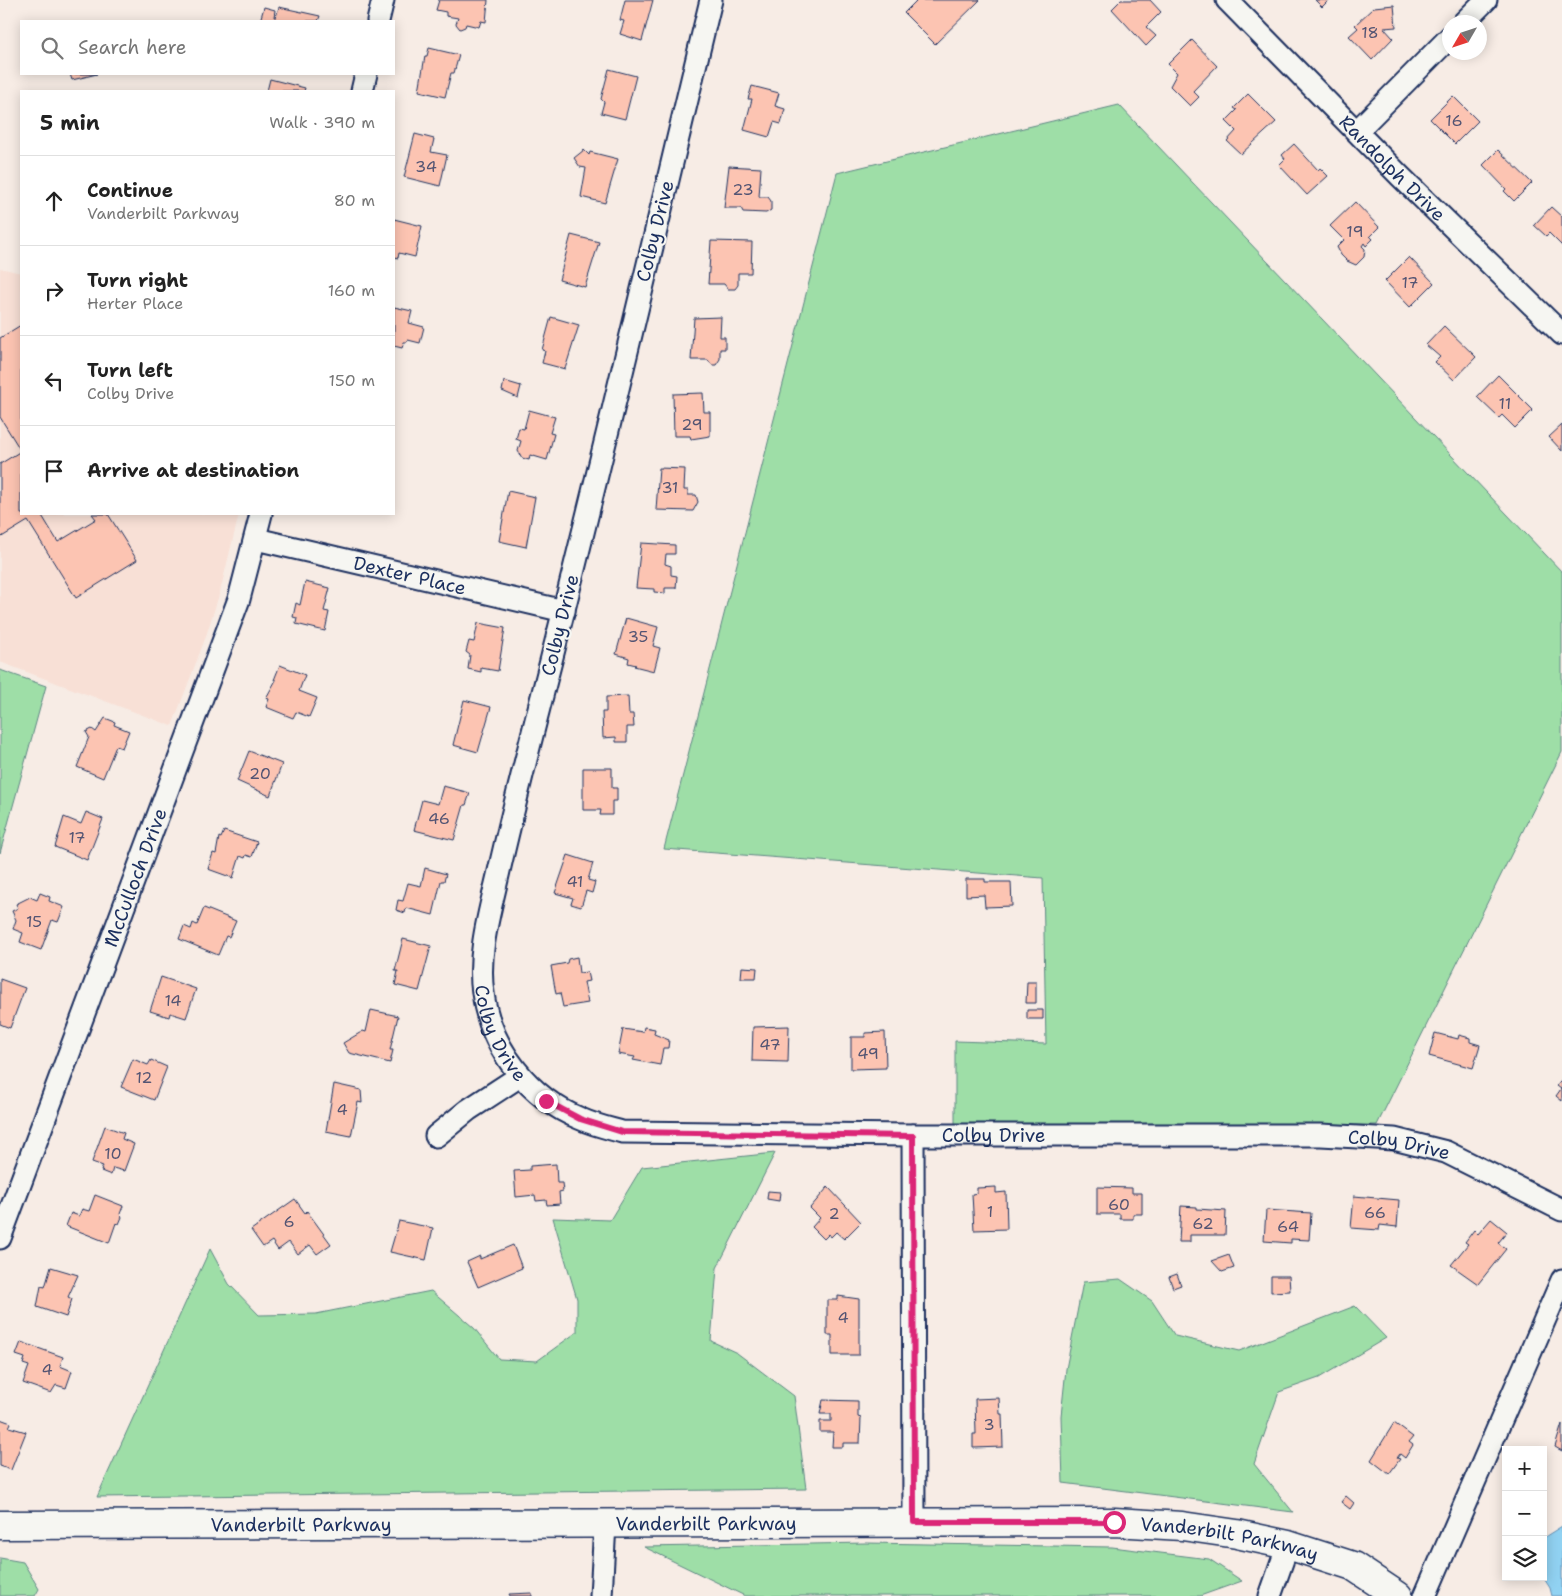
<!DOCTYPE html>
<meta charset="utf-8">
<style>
:root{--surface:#fff;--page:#f6f6f6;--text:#222;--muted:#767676;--line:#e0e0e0}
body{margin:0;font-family:"Shantell Sans",sans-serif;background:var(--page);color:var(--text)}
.controls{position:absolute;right:15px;bottom:15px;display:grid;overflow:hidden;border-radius:0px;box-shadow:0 2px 12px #0003}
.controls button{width:45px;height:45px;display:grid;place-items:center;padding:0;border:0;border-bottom:1px solid var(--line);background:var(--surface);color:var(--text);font:25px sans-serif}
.compass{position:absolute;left:1442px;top:15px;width:45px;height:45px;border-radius:50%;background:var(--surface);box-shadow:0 2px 12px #0003;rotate:231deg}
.stop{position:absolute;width:15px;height:15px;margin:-11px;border:4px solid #db2777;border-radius:50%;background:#fff}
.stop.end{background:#db2777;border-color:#fff;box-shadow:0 1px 5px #0008}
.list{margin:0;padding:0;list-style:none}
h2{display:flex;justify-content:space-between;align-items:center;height:65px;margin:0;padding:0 20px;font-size:21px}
h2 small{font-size:16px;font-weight:400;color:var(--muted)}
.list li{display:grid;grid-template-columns:32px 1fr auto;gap:15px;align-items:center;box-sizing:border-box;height:90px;padding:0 20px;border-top:1px solid var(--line)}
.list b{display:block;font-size:19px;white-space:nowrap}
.list p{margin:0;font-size:16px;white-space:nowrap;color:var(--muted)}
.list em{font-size:16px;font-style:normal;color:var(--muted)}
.icon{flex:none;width:28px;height:28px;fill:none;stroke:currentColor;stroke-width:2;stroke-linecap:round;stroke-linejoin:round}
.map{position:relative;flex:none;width:1562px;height:1596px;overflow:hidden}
.search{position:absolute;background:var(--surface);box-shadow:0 2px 12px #0003;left:20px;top:20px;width:375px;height:55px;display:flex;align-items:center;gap:12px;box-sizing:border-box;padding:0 18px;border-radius:0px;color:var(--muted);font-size:19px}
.panel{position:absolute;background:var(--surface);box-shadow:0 2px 12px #0003;left:20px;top:90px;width:375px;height:425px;border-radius:0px}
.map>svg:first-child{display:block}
</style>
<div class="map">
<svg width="1562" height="1596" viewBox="0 0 1562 1596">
<rect width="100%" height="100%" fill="#f7ece5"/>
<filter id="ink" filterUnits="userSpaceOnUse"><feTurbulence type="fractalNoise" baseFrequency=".02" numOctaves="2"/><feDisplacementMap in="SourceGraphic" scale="10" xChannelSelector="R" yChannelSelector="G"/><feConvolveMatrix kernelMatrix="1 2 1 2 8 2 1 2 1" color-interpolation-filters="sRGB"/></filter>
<g filter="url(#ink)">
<path fill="#f8e0d6" d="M0,268l21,5v241h218l-19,78 -15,47 -33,87 -172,-64z"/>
<path fill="#9edea7" stroke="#5c8682" d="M1119,105l443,467v180l-185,373h-422v-84l91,3 -3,-166 -379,-29 173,-676z
M0,670l46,16 -46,167z
M775,1153l-58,115 -6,73 26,12 57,43 12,93 -709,8 113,-248 19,35 30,31 57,-1 115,-23 43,37 25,31 38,2 40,-29v-33l-24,-81 57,2 32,-53z
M1120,1279l32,22 23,35 64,15 116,-45 31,32 -67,40 -40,14 -25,72 39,48 -230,-29 -2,-67 5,-47 17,-87z
M866,1543l246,4 97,12 33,22 -42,15h-455l-101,-49z
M0,1558l23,4 16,27 -4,7h-35z"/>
<path fill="#91d2f2" stroke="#6291b7" d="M1562,1526v70h-10l-2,-8 -7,-11v-39z"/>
<path fill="#fcc4b2" stroke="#1b2f5e" d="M439,0h49l-2,22 -5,-1 -2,6 -13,-3 -1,3 -5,2 -4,-5 2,-6 -12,-2v-4l-10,-2z
M625,0h28l-11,41 -22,-7 4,-13 -4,-1z
M917,0h63l-45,44 -31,-31z
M1121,0h29l11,12 -15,15 10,9 -10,10 -34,-37z
M1315,0h14l-7,7z
M1394,5l2,22 -12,1 9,10 -21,22 -23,-24 9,-8 -3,-3 19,-18z
M264,7l11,3 -1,7h2l3,-10 41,9 -2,5h-58z
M1192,40l25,26 -24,25 6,6 -9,9 -20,-20 7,-13 -9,-9z
M429,48l30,7 -5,18h-3l-6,24 -26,-6 6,-35h2z
M609,69l27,7 -11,43 -24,-6 3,-11 -3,-3z
M70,74h27l-25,6z
M270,79l35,9 -1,3h-37z
M752,86l27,7 -4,13 10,3 -4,15 -7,-2 -5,15 -25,-7 8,-31h-4z
M1248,94l28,28 -35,32 -14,-13 9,-10 -10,-10 11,-11 -3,-2z
M1453,96l25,25 -23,23 -25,-25z
M415,134l19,5 -3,13 16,3 -7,31 -36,-9z
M1294,144l24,26 2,-2 8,8 -21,19 -28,-30 6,-6 -3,-4z
M584,150l5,5 1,-3 28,7 -13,44 -24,-6 5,-29 -6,-1 -6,-9z
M1498,150l34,33 -18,18 -10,-10 2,-2 -23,-24z
M729,166l32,2 -2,29h9l3,4v9l-5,3 -23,-1 -2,-4h-17z
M1355,202l24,25 -9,9 3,3 -7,7 -2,-3 -2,3 3,3 -1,8 -8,8 -9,-4 -6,-6 -4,-8 7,-7 -14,-14z
M1551,207l11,10v29l-13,-13 -3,3 -12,-11z
M394,219l28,7 -7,31 -16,-4 -1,5 -4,-1z
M571,235l28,7 -14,45 -26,-7z
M711,241l41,1 -1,31h-13v12l-3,4h-7l-4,-5h-16z
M1409,257l25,26 -24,24 -25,-26z
M394,307l18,4 -3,12 15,4 -4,16 -12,-3 -1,2h-3l-2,6 -8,-2z
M551,317l28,8 -14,44 -23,-6 3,-12 -3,-1z
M721,317l-1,20h5v12h-5v10l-4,6h-4l-4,-5h-17l3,-42z
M21,325v189h20l17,28 38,-23 -4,-5h16l29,46 -61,38 -48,-77 -28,17v-74l21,-13 -21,-34v-79z
M1444,326l32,31 -22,23 -19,-18 5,-5 -14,-12z
M1498,375l35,35 -18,18 -13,-13 -3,3 -22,-21z
M504,381l17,5 -3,12 -16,-7z
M703,393l1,19h6v24l-19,3 -1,-3h-16l-1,-42z
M529,410l26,7 -5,16 4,1 -7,26 -17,-5 -1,5 -7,-2 -4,-7 3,-10 -5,-2 3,-11 5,1z
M1562,425v26l-13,-14z
M659,468l26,1 -1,21h4v5h8l2,7 -5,9 -37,-1z
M508,491l27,6 -9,50 -27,-6z
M641,543l34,2v9h-9l-1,10 6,2v9l6,1 -1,12h-11v5l-11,-1v-3l-18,-1z
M305,582l25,6 -6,23 5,1 -4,19 -29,-7 1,-6 -4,-1 3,-14 4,2z
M626,618l32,9 -5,19 7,2 -6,23 -20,-5 2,-1 -8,-2 1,-5 -13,-4z
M478,623l27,5 -7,43 -17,-3v4l-13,-3 2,-14 -4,-3 3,-11 5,1z
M280,665l25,10 -6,16 18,7 -8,19 -13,-5 -3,6 -27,-11 3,-8 -3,-1 10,-18h-2z
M628,696l1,18h4l1,13h-7v15h-11v-5l-13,1 -1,-26h4v-15z
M464,700l27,7 -13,45 -25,-7z
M105,718l10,4 -1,3 15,6 -7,17 -6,-2 -13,32 -26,-11 12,-30 -3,-5 6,-3 4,3z
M249,751l33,13 -12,32 -33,-15z
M583,768h29v20h5v13h-5v14h-12l1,-5h-18z
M443,786l27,7 -4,12h-2l-10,35 -40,-10 8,-30 16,4z
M86,812l17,7 -16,41 -32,-13 9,-30 17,7z
M224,831l33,11 -5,15 -6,-2 -1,3 -5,-2 -7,22 -25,-9 5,-16 3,1 3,-17 2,1z
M568,855l25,8 -5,17 7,2 -3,11 -6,-2 -5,16 -10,-3 2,-6 -18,-5z
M425,868l21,6 -2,7h-3l-8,34 -27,-7 -1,5 -9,-3 2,-10 5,1 5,-18 13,3z
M966,879h19v3h26l1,24 -27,1 -1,-12 -18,1z
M40,893l10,4 -1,4 15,6 -6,15 -6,-2 -11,30 -21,-8 3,-9 -10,-4 3,-9 -4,-9 6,-3 -2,-4 14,-7 7,3z
M204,908l32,13 -7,16 -3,-1 -8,19 -39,-16 5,-13 7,3 2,-6 4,2z
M403,939l28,7 -12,45 -24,-6 3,-14h-3z
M577,957l2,16 8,-1 2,9 -5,1 4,21 -25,4 -3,-14 -4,1 -5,-28 16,-3 1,-4z
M742,967l15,1 -1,10h-15z
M161,977l35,12 -10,29 -16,-5 -1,4 -19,-6z
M0,979l25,9 -15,40 -10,-4z
M1027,982h9v21h-10z
M371,1010l27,6 -8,34h3l-3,13 -41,-10 -6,-10 20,-12 3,1z
M1027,1010h16v9h-16z
M789,1026l-1,36 -36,-1 1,-34z
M644,1027l11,2 -1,5 15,6 -1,8h-5l-3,17 -27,-5 2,-3 -17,-3 5,-25 20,3z
M885,1032l1,36 -35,1v-32h14v-4z
M1435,1033l23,6 1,-4 11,3v4l10,3 -7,23 -44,-12z
M133,1059l15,6 3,-5 16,7 -13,33 -33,-13z
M1562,1079v22l-6,-5 5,-7 -4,-3z
M334,1084l27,6 1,13 -4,-1 -7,34 -25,-5z
M105,1126l19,7 -2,6 12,5 -10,27 -11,-3 -2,7 -10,-4 2,-5 -11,-4z
M556,1164l1,19h5l1,8 -4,1 1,12 -13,1 -1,-5 -10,1 -1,-6 -19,2 -2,-26 16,-1v-4z
M828,1187l33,35 -17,17 -8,-7 -5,5 -2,-3 -5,5 -12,-12 8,-9 -10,-10z
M996,1187v6l10,-1 1,37 -33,1 -2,-36 5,-1v-5z
M1097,1187l35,1v5h10v21h-9v5h-13v-5h-23z
M768,1191l12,1 -1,9 -12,-2z
M95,1195l28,11 -3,8 2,3 -3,7 -3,-1 -7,20 -43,-17 5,-13 8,3 3,-7 7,2z
M1354,1196l45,4 -2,27 -17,-2 -1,5 -28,-2z
M295,1199l10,14 2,-2 24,33 -14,10 -7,-9 -12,9 -9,-12 -11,8 -6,-9 -9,6 -12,-17z
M1181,1206l16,1v2l29,2 -1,24h-35v7h-11z
M1266,1210l45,3 -2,27 -18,-1v4l-27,-2z
M1491,1219l16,13 -9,11 8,6 -28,35 -27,-19 17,-21 -3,-2 9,-12 4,4z
M399,1221l34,7 -7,32 -36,-8z
M513,1245l9,23 -44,19 -11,-25 13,-6v3z
M1229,1255l5,13 -12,4 -10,-11z
M51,1267l27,8 -10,22 4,2 -6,18 -29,-10 4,-21 4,1z
M1177,1274l4,11 -8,3 -4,-11z
M1271,1276h18l1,15 -19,1z
M838,1296l21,3v56h-27v-20h-5v-35h11z
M21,1342l42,15 -3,9 12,5 -6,17 -10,-3 -5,8 -28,-10 6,-17 -6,-2 2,-6 -9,-3z
M999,1398l1,16h2l1,33 -30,1v-14h3l-1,-35z
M823,1400l35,1v16l3,1 -1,25h-17v4h-11l1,-15h-13v-11h11v-7h-11z
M0,1419l11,4 -2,4 17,5 -15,38 -11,-4z
M1394,1423l19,14 -4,5 4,3 -8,13 -5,-4 -3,4 3,1 -11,15 -18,-14z
M1562,1424v27l-7,-4z
M1346,1496l8,7 -4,6 -9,-7z
M532,1593v3h-22l-1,-2z"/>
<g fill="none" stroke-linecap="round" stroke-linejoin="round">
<g stroke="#1b2f5e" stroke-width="25">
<g id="minor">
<path id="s1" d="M711,0c-53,220 -104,441 -160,661 -18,70 -36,140 -52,210 -9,40 -22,82 -16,122 7,55 46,105 98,126 13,6 27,9 41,13l291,3h408l73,4 52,13 116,58"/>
<path id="s2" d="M1227,0l173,176 162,158"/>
<path d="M378,21l5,-21"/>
<path d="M1464,22l22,-22"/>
<path d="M362,91l4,-17"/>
<path d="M1357,131l93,-94"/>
<path id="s3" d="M256,539l308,72"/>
<path d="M913,1135l1,387"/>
<path d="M436,1136l32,-26 52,-34"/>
<path id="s4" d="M0,1238l239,-639 22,-85"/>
<path d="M601,1596l4,-72"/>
<path d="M1270,1596l18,-51"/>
<path d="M1425,1596l137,-316"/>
</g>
</g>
<g stroke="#1b2f5e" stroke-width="31">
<g id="major">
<path id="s5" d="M0,1525l1114,-3 68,4 55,8 51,11 65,21 45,30"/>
</g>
</g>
<use href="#minor" stroke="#f6f6f2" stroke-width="21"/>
<use href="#major" stroke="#f6f6f2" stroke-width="28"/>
</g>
</g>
<g fill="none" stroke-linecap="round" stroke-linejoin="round" filter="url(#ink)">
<path stroke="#db2777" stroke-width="6" d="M546,1101l34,18 42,13 291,4 1,386h200"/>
</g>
<g text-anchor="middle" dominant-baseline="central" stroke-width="4.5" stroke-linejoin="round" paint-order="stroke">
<g font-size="16" fill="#535473">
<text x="1370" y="32">18</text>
<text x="1454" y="120">16</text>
<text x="426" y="166">34</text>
<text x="743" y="189">23</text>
<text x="1355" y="231">19</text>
<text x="1410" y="282">17</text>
<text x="1505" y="403">11</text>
<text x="692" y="424">29</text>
<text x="670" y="487">31</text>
<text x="638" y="636">35</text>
<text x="260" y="773">20</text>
<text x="439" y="818">46</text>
<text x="77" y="837">17</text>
<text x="575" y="881">41</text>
<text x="34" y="921">15</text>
<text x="173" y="1000">14</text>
<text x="770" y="1044">47</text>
<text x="868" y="1053">49</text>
<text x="144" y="1077">12</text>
<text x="342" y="1109">4</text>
<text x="113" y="1153">10</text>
<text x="1119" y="1204">60</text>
<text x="990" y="1211">1</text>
<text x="1375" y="1212">66</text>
<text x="834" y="1213">2</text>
<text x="289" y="1221">6</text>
<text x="1203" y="1223">62</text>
<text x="1288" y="1226">64</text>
<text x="843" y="1317">4</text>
<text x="47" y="1369">4</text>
<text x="989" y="1424">3</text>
</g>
<g font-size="19" fill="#1b2f5e" stroke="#f6f6f2">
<text stroke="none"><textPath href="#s2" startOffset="236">Randolph Drive</textPath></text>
<text transform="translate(655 231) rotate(-76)">Colby Drive</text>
<text stroke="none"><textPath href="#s3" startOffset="158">Dexter Place</textPath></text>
<text transform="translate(560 625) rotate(-76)">Colby Drive</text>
<text stroke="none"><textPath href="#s4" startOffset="385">McCulloch Drive</textPath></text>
<text stroke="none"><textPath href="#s1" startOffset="1064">Colby Drive</textPath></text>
<text stroke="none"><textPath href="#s1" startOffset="1602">Colby Drive</textPath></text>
<text stroke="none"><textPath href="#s1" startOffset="2008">Colby Drive</textPath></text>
<text stroke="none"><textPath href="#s5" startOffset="301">Vanderbilt Parkway</textPath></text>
<text stroke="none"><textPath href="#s5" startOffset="706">Vanderbilt Parkway</textPath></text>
<text stroke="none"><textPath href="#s5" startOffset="1231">Vanderbilt Parkway</textPath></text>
</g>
</g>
</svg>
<div class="controls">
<button>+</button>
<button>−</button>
<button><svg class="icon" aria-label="layers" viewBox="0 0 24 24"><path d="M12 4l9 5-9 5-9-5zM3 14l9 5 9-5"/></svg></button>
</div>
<svg class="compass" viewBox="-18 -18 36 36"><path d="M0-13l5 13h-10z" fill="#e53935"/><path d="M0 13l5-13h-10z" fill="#767676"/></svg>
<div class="stop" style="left:1114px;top:1522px"></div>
<div class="stop end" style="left:546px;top:1101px"></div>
<div class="search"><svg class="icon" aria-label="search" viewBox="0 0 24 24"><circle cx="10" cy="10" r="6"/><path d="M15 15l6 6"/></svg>Search here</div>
<section class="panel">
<h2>5 min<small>Walk · 390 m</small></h2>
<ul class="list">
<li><svg class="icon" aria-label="ahead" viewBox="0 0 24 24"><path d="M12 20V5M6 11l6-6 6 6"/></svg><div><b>Continue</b><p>Vanderbilt Parkway</p></div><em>80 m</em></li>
<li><svg class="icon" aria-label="right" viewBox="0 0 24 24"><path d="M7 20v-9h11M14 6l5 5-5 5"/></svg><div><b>Turn right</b><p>Herter Place</p></div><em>160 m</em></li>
<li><svg class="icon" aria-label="left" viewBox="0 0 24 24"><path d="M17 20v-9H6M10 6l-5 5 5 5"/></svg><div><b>Turn left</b><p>Colby Drive</p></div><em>150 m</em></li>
<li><svg class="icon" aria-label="arrive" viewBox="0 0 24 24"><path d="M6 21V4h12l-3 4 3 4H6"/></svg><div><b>Arrive at destination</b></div></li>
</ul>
</section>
</div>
